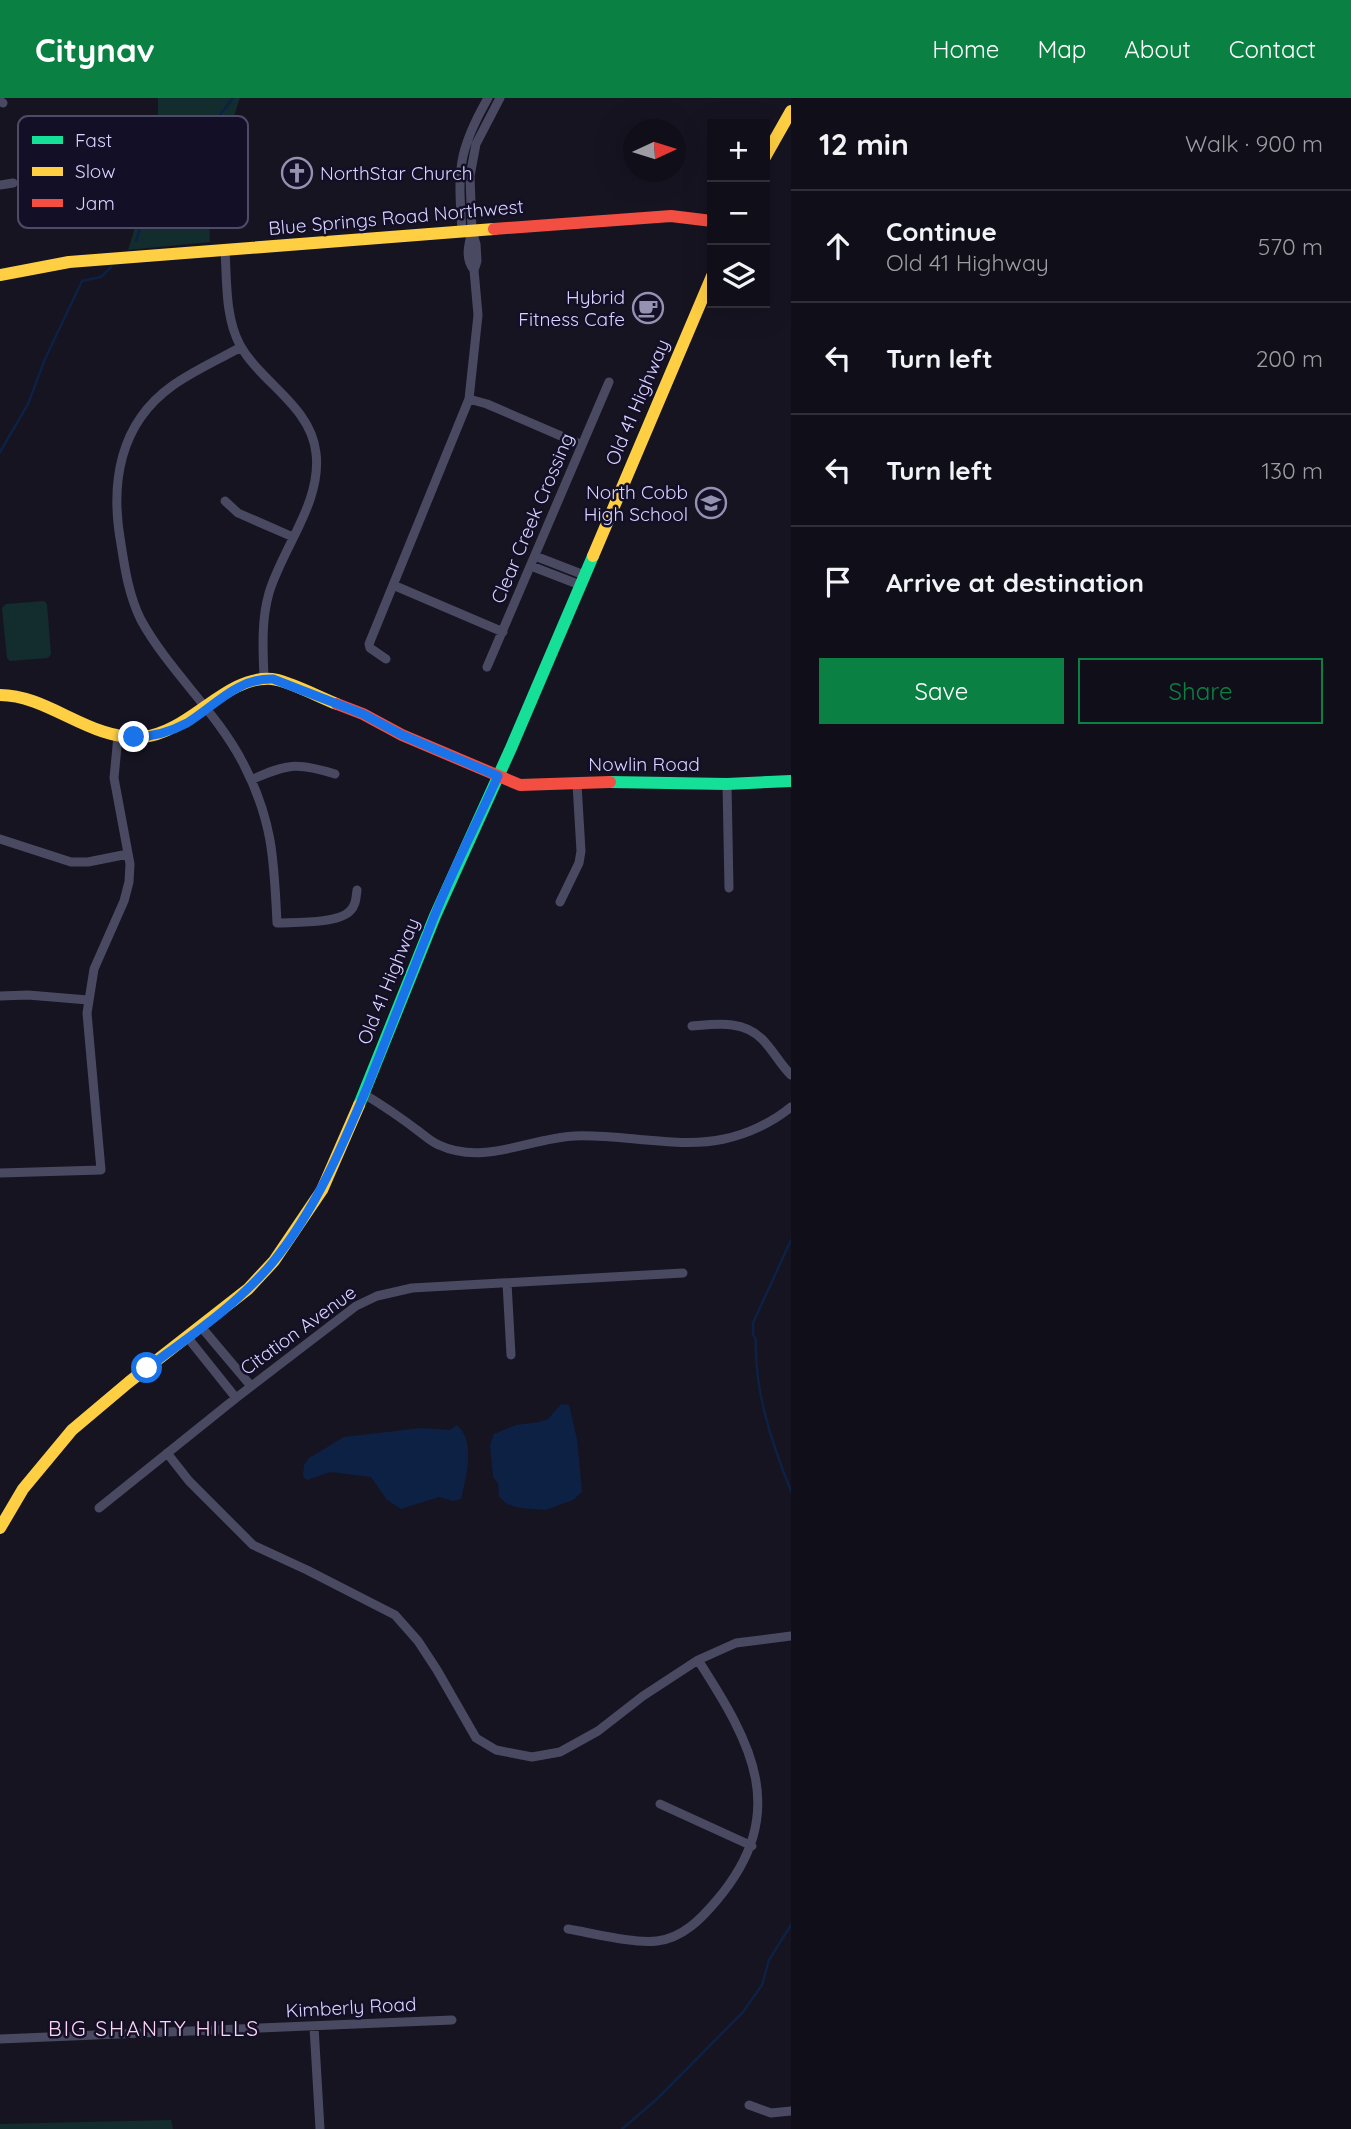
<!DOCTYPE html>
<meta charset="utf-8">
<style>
:root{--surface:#100f19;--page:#1e1d26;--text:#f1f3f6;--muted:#9c9ca2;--line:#302f38;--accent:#0b8043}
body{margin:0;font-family:Quicksand,sans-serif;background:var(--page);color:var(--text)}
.controls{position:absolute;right:21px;top:21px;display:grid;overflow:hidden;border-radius:0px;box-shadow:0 7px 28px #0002}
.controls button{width:63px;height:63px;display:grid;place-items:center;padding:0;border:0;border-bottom:2px solid var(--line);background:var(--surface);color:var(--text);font:35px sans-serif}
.compass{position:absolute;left:623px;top:21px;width:63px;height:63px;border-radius:50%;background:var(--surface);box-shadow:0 7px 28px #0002;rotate:86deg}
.stop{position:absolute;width:21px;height:21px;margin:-16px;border:5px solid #1a73e8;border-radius:50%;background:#fff}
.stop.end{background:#1a73e8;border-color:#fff;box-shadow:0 2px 7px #0008}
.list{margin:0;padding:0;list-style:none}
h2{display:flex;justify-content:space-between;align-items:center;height:91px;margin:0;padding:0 28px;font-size:30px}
h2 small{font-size:23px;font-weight:400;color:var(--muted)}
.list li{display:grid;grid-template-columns:46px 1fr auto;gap:21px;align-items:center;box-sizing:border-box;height:112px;padding:0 28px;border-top:2px solid var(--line)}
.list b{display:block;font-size:26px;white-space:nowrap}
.list p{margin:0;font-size:23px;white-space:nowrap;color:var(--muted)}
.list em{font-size:23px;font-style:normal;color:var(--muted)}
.actions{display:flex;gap:14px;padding:21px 28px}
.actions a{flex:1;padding:16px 0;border:2px solid var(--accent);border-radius:0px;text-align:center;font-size:24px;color:var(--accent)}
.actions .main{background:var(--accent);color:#fff}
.icon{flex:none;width:38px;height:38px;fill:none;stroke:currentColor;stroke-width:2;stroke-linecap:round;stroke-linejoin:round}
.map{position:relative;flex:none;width:791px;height:2031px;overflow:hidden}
header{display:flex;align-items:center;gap:42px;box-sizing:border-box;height:98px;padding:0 35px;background:var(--accent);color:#fff}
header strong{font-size:33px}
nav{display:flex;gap:38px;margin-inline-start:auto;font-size:24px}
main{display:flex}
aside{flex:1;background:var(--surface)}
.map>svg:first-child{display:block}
</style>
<header>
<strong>Citynav</strong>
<nav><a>Home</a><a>Map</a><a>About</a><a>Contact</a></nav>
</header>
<main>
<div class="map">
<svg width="791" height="2031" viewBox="0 0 791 2031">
<rect width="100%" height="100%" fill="#161421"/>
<path fill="#132c2d" d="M158,0h82l-32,97 2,47 -82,8 30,-97z
M44,503l3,3 4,50 -3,4 -38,3 -3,-3 -5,-50 4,-4z
M171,2022l2,9h-173v-5z"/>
<path fill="#0d2144" d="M561,1306l8,1 8,34 5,53 -9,8 -27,10 -27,-2 -12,-4 -8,-7 -1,-14 -5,-6 -3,-32 4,-11 22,-9 23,-3 9,-3z
M457,1327c19,17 9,52 4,74l-8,2 -14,-4 -38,12 -14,-9 -16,-23 -41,-5 -23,8 -4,-4 1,-11 5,-7 35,-21 77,-9 29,2z"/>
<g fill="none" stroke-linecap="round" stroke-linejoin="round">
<path stroke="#0d2144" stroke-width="2.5" d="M136,143l15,-45 49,-55 33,-43
M0,354l28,-48 17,-45 37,-78 19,-4 10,-10
M791,1142l-38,83v11l3,6c-2,50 16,104 35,151
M622,2031l35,-30 86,-87 19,-27 7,-25 22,-35"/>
<path stroke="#4a4962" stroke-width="9" d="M0,3l3,2
M0,87l13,-2
M462,133c-4,-61 -5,-79 26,-133
M472,134c-4,14 -7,27 2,38
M225,153c2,30 0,66 15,94 21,38 71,61 76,108 6,49 -33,94 -47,140 -8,28 -6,57 -5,85
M241,249c-23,13 -48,24 -69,39 -53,38 -62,98 -51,158 4,26 8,52 20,76 28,51 75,91 102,143 30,58 31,97 34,160 17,-1 61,1 73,-12 6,-6 6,-13 7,-21
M469,301l18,5 95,41
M225,403l13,12 55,24
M535,458l49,19
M531,468l49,19
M393,487l110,47
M386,561l-16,-11 -1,-4 100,-245 9,-84 -4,-45 3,-9 -1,-17 -4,-13 -2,-55 6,-32 24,-46
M487,569l122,-285
M251,682c36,-16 45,-18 84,-6
M727,686l2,104
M0,741l71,23h17l40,-8
M560,804l19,-39 2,-12 -4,-67
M0,898l28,-1 60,5
M692,928c25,-2 51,-6 70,13 11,11 18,25 29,36
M364,996c18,11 36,23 53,36 7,5 14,12 22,15 45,21 90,-7 136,-9 47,-2 104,13 149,3 24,-5 49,-17 67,-32
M0,1075l101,-3 -14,-157 7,-44 30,-68 5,-19 1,-18 -16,-86 4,-42
M507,1185l4,72
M202,1230l49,58
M188,1240l48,60
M167,1355l22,28 64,64 54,25 88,45 23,26 19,29 39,68 20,12 36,7 28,-5 38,-21 45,-35 55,-36 38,-17 55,-7
M99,1410l137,-110 120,-92 21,-10 35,-8 271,-15
M660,1706l92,42
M568,1831c24,4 66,15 89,12 26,-3 45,-23 60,-41 74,-88 35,-156 -19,-240
M314,1929l6,102
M0,1941l452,-19
M749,2007l22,8 20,-2"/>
<path stroke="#16e098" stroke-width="12" d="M610,684l117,2 64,-3
M359,1007l76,-189 76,-168 82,-192"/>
<path stroke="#ffcf43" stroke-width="12" d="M765,59l26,-46
M0,177l69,-13 425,-33
M593,458l119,-280
M0,597c49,0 90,46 142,42 48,-4 83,-62 130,-58 15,1 49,19 65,25
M0,1430l23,-39 49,-59 57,-48 119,-93 26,-28 48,-71 37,-85"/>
<path stroke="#f24e42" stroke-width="12" d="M494,131l177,-13 41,5
M337,606l26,10 39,21 118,50 90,-3"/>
</g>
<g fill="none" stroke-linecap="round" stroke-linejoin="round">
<path stroke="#1a73e8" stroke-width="9" d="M134,639c19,0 36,-5 53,-14 29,-18 50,-45 86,-44l90,35 39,21 96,41c-21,47 -45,93 -64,141 -22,56 -44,112 -66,168 -26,62 -52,124 -95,177 -35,42 -82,74 -126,106"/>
</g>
<defs>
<g id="church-ring" transform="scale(1.575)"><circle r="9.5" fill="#130f26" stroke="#9591b1" stroke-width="1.5"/><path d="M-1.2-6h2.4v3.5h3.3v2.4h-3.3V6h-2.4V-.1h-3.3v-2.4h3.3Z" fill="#9591b1"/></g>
<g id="cafe-ring" transform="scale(1.575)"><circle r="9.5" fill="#130f26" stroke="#9591b1" stroke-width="1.5"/><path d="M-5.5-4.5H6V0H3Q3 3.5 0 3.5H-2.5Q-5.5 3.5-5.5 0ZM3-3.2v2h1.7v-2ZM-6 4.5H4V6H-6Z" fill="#9591b1"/></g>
<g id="school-ring" transform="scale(1.575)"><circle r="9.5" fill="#130f26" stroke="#9591b1" stroke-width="1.5"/><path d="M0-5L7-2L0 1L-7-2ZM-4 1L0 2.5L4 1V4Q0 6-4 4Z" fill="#9591b1"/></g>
</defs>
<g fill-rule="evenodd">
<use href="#church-ring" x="297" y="75"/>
<use href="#cafe-ring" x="648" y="210"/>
<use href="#school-ring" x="711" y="405"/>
</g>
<g text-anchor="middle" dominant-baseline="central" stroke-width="5" stroke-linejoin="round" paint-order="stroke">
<g font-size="19" fill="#d9d4ff" stroke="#130f26" text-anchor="end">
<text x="320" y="75" text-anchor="start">NorthStar Church</text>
<text x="625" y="199">Hybrid<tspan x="625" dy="22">Fitness Cafe</tspan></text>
<text x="688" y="394">North Cobb<tspan x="688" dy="22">High School</tspan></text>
</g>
<g font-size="19" fill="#d9d4ff" stroke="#130f26">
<text transform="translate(396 119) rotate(-5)">Blue Springs Road Northwest</text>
<text transform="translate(637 304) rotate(-67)">Old 41 Highway</text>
<text transform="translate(532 420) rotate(-67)">Clear Creek Crossing</text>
<text x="644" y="666">Nowlin Road</text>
<text transform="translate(388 883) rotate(-68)">Old 41 Highway</text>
<text transform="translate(298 1232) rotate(-36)">Citation Avenue</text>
<text transform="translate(351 1909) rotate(-3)">Kimberly Road</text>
</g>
<g font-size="21" letter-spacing="2" fill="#ffd6f0" stroke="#130f26">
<text x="154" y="1930">BIG SHANTY HILLS</text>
</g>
</g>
<rect x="18" y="18" width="230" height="112" rx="10" fill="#130f26" stroke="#4e4a67" stroke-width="2"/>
<rect x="32" y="38" width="31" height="8" fill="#16e098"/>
<rect x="32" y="69" width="31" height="9" fill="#ffcf43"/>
<rect x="32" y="101" width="31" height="8" fill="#f24e42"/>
<g font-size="19" fill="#d9d4ff">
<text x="75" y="49">Fast</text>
<text x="75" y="80">Slow</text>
<text x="75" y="112">Jam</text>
</g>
</svg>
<div class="controls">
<button>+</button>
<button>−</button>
<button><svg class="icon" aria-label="layers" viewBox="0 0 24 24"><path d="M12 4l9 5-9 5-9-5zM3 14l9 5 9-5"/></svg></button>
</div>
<svg class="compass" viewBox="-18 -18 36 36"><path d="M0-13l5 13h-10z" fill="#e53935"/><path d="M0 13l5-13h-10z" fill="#9c9ca2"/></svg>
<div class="stop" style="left:147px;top:1270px"></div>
<div class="stop end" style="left:134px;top:639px"></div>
</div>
<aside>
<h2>12 min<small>Walk · 900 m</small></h2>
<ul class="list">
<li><svg class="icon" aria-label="ahead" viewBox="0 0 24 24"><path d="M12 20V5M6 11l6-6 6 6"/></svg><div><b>Continue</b><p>Old 41 Highway</p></div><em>570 m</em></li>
<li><svg class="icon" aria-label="left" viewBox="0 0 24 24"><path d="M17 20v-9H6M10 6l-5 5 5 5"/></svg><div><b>Turn left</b></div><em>200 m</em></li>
<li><svg class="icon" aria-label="left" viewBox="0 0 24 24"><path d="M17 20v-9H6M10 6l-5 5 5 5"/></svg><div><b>Turn left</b></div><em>130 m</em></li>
<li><svg class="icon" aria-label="arrive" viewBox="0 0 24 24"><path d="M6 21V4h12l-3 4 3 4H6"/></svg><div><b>Arrive at destination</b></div></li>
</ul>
<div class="actions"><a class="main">Save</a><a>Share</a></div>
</aside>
</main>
